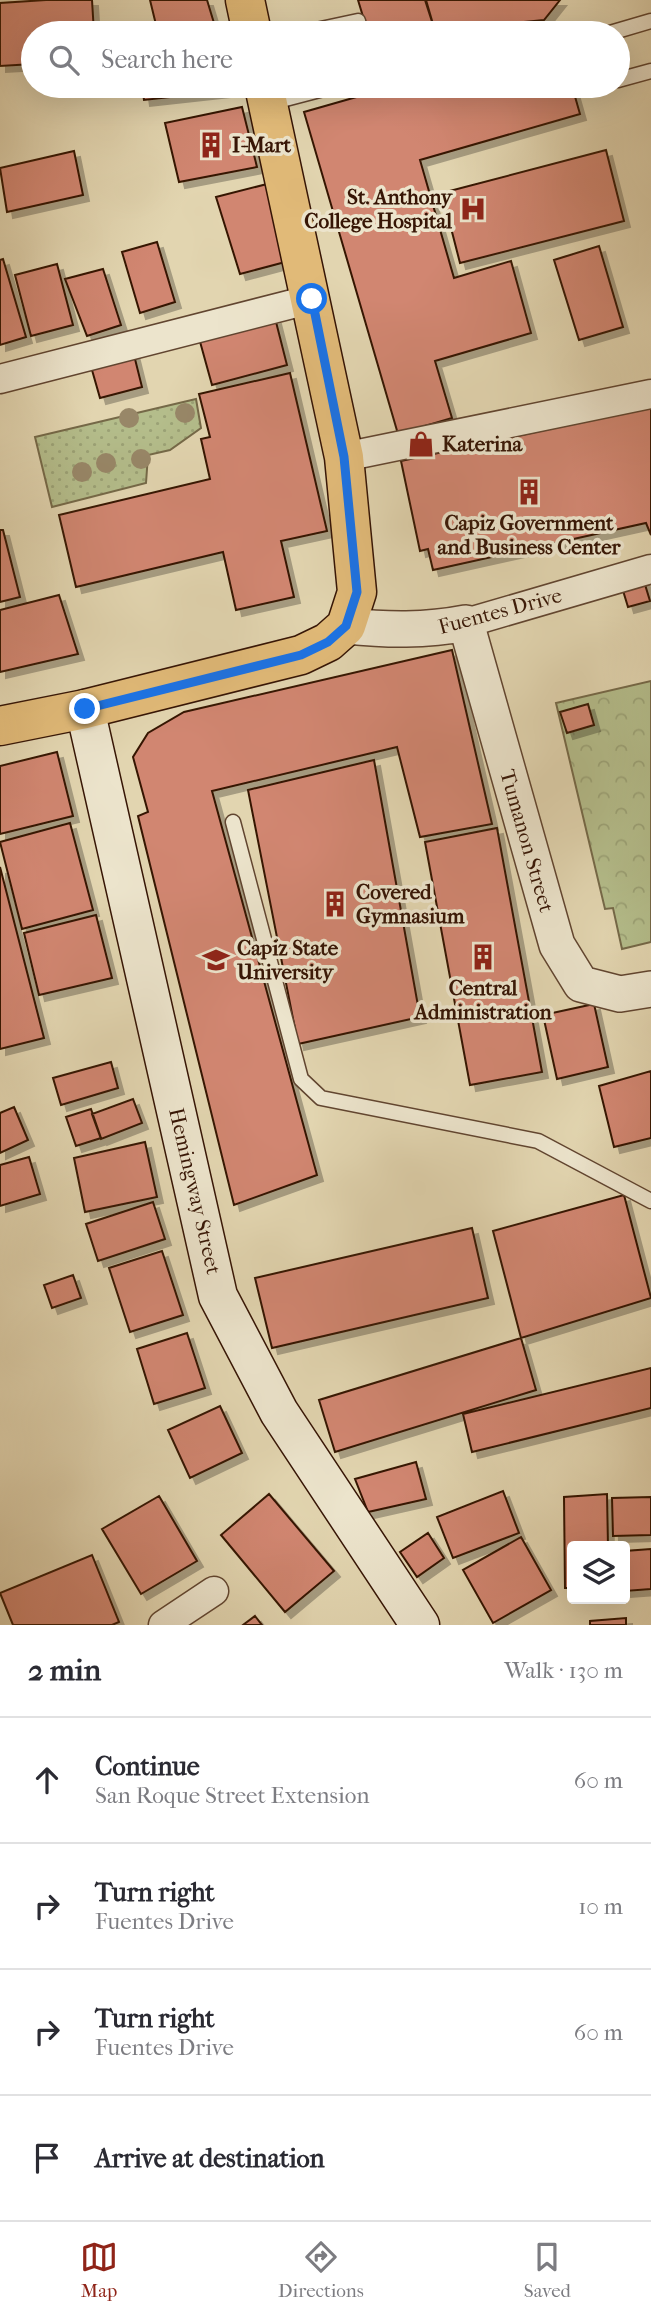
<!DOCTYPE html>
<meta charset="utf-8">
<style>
:root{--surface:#fff;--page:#f2f2f3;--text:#2b2b33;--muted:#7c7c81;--line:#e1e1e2;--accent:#8f2418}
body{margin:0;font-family:"IM FELL French Canon",serif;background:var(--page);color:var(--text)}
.controls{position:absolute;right:21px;bottom:21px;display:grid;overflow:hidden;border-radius:7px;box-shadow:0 7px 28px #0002}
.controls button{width:63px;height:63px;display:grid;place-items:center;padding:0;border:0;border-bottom:2px solid var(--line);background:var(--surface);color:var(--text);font:35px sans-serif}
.stop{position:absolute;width:21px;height:21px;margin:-16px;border:5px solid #1a73e8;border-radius:50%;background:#fff}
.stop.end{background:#1a73e8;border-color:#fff;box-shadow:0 2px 7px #0008}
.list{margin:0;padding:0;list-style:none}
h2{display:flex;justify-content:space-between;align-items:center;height:91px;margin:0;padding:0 28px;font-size:30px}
h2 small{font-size:23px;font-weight:400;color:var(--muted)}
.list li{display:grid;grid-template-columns:46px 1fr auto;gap:21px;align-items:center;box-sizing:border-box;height:126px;padding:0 28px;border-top:2px solid var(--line)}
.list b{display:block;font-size:26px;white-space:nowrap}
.list p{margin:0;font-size:23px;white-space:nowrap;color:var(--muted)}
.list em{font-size:23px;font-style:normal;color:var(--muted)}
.icon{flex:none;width:38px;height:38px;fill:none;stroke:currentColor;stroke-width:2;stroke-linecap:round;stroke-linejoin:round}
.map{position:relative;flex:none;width:651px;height:1625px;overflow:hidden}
.search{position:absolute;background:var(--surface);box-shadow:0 7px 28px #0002;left:21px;right:21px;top:21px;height:77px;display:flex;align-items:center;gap:18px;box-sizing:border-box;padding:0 24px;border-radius:38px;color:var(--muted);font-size:26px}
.sheet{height:595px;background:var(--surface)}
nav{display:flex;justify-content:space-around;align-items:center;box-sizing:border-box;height:98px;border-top:2px solid var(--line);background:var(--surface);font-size:19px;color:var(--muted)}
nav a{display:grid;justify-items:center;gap:4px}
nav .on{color:var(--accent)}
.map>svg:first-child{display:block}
</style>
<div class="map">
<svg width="651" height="1625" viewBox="0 0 651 1625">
<defs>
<pattern id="grass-dots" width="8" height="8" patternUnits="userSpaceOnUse" patternTransform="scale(1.75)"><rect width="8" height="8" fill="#b4bd8b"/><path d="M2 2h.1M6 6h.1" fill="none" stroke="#9ba276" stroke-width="1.8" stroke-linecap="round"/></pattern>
<pattern id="park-crowns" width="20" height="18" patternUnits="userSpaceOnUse" patternTransform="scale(1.75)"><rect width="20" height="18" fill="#b4bd8b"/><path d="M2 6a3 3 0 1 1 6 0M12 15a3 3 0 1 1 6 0" fill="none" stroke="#9ba276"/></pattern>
<filter id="shadow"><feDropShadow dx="6" dy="6" stdDeviation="0" flood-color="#0004"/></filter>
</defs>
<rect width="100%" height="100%" fill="#e2d5b0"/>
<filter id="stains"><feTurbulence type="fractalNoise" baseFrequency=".00286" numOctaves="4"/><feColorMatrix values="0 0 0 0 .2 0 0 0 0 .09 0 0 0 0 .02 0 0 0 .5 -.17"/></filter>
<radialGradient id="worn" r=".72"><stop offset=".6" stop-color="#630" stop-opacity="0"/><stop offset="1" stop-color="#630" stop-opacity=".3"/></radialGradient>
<path fill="url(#grass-dots)" stroke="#756948" stroke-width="2" d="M196,399l5,29 -31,22 -22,5 -2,28 -94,24 -17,-70z"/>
<path fill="url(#park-crowns)" stroke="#756948" stroke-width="2" d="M651,681v261l-29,7 -9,-41 -8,1 -49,-206z"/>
<path fill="#d18671" stroke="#361505" stroke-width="2" filter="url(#shadow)" d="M46,0h46l2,33h-61v31l-33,2v-63z
M150,0h57l10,33h-59z
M358,0h67l10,31 -67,2z
M426,0h134l-16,20 -109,11z
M142,86h100v3l-98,11z
M395,86h177l8,28 -160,46 34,118 57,-17 20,72 -96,28 17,57 -54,16 -94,-322z
M242,107l15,60 -78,15 -14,-59z
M606,150l18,71 -164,42 -18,-70z
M74,151l9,44 -76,17 -7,-44z
M271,183l18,78 -49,13 -24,-77z
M157,242l18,60 -35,11 -18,-61z
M599,246l24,81 -44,13 -25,-80z
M3,259l23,78 -26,8v-85z
M57,264l16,61 -42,11 -16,-61z
M103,269l18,56 -34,11 -22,-57z
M275,318l12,47 -75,20 -13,-47z
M133,351l9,36 -42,11 -10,-35z
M290,373l37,158 -46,10 13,56 -58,13 -13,-58 -147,35 -17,-72 151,-36 -9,-40 9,-2 -11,-43z
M651,407v128l-5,-12 -213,47 -5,-21 -8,2 -19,-90z
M0,530h3l17,67 -20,5z
M643,578l7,23 -22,6 -7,-23z
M59,595l19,59 -78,18v-62z
M452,650l40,174 -72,13 -23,-90 -185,44 105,384 -83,30 -96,-389 10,-4 -15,-55 15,-24 36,-21z
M588,704l6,21 -27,8 -7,-21z
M57,752l16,64 -73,18v-68z
M374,760l46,257 -122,27 -50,-254z
M70,823l23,87 -71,19 -22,-87z
M497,828l45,244 -72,13 -45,-243z
M0,867l44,171 -44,11z
M96,915l16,63 -73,17 -15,-62z
M594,1004l14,63 -51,12 -14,-64z
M111,1062l7,26 -57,17 -8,-27z
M651,1071v67l-37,9 -15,-61z
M133,1099l9,24 -41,16 -9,-25z
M14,1107l14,33 -28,13v-40z
M91,1109l10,29 -25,8 -10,-29z
M145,1142l12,55 -72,15 -11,-54z
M29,1157l11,37 -40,12v-41z
M624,1195l27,103 -130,40 -28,-107z
M153,1202l12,37 -67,22 -12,-37z
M472,1228l16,70 -216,50 -17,-70z
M162,1251l21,64 -53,17 -21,-64z
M73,1275l8,23 -29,10 -8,-23z
M187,1333l18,55 -51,16 -17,-55z
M521,1338l15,52 -201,62 -16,-52z
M651,1368v40l-179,44 -9,-38z
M220,1406l22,47 -52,25 -22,-48z
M416,1462l10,37 -58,13 -13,-33z
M503,1491l16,42 -66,25 -16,-41z
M269,1494l65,77 -49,41 -64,-77z
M607,1494l1,52h-36v42h-7l-1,-91z
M159,1496l38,65 -56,33 -39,-65z
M651,1497v38l-38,1 -1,-38z
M428,1533l16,25 -27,19 -17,-25z
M521,1537l30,53 -58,33 -30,-53z
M651,1549v40l-26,2v-40z
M92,1555l27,67 -7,3h-99l-13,-32z
M255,1616l7,9h-19z
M626,1618v7h-36v-4z"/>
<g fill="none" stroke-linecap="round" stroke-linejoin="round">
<g stroke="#614530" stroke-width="17">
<path id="service" d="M302,33l56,-12 3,12
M610,33l41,-12
M618,80l33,-9
M270,103l65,-17
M233,822l68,257 20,19 217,43 113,60"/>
</g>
<g stroke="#614530" stroke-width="31">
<path id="minor" d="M0,379l312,-80
M344,457l307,-63
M466,623l185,-54
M163,1625l51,-34"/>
</g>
<g stroke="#614530" stroke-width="38">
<path id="tertiary" d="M346,626c41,4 79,5 120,-3l91,322 24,39 39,10 31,-5"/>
</g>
<g stroke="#361505" stroke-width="41">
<path id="secondary" d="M85,709l133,587 61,116 141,213"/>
</g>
<g stroke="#361505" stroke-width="41">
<path id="primary" d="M245,0l7,33
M0,726l85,-17 216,-54 27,-13 18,-16 11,-34 -13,-135 -80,-371"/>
</g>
<use href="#service" stroke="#ece4cc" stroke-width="14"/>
<use href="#minor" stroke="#ece4cc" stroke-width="28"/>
<use href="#tertiary" stroke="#ece4cc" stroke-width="35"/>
<use href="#secondary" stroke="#ece4cc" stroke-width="38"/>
<use href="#primary" stroke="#e1ba78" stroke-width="38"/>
</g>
<g fill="#988768">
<circle cx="185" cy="413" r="10"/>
<circle cx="129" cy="418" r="10"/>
<circle cx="141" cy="459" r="10"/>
<circle cx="106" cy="463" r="10"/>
<circle cx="82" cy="472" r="10"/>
</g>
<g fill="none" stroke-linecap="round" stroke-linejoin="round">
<path stroke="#1a73e8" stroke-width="9" d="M85,709l216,-54 27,-13 18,-16 11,-34 -13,-135 -32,-158"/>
</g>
<defs>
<g id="building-bare" transform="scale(2.1)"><path d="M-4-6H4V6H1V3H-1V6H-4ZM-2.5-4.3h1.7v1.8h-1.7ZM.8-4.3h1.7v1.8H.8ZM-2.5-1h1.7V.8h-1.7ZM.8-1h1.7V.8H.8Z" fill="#8f2418" stroke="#ece4cc" stroke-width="2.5" paint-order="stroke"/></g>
<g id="hospital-bare" transform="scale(2.1)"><path d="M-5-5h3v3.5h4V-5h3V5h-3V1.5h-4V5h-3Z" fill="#8f2418" stroke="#ece4cc" stroke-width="2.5" paint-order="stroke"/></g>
<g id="shop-bare" transform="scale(2.1)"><path d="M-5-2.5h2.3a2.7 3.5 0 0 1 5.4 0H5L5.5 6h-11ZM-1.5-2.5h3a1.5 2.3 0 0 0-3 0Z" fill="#8f2418" stroke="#ece4cc" stroke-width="2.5" paint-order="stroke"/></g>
<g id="university-bare" transform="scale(2.1)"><path d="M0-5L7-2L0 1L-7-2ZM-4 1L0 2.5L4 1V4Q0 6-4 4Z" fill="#8f2418" stroke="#ece4cc" stroke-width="2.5" paint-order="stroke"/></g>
</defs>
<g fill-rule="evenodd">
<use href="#building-bare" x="211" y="145"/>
<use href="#hospital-bare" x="473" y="209"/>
<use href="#shop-bare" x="421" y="444"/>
<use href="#building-bare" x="529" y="492"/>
<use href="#building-bare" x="335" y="904"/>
<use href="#building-bare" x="483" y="957"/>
<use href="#university-bare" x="216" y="960"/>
</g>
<g text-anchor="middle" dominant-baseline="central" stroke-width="7" stroke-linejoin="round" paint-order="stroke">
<g font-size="21" font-weight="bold" fill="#361505" stroke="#ece4cc" text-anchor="start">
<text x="232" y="145">I-Mart</text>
<text x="452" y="197" text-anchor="end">St. Anthony<tspan x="452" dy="24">College Hospital</tspan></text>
<text x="442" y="444">Katerina</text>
<text x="529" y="523" text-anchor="middle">Capiz Government<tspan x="529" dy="24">and Business Center</tspan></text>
<text x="356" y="892">Covered<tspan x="356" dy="24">Gymnasium</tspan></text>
<text x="237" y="948">Capiz State<tspan x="237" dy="24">University</tspan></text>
<text x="483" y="988" text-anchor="middle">Central<tspan x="483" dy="24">Administration</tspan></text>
</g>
<g font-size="21" fill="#361505" stroke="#ece4cc">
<text transform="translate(500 611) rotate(-15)">Fuentes Drive</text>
<text transform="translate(527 841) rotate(74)">Tumanon Street</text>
<text transform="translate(195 1191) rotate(77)">Hemingway Street</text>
</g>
</g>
<rect width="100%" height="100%" filter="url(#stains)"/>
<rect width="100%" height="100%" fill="url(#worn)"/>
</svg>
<div class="controls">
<button><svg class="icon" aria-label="layers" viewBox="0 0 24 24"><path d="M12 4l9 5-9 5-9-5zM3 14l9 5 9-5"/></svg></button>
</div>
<div class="stop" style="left:312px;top:299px"></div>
<div class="stop end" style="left:85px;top:709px"></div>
<div class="search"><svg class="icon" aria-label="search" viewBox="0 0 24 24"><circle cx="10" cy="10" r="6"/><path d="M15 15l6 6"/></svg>Search here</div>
</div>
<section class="sheet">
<h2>2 min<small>Walk · 130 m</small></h2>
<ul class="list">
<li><svg class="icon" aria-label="ahead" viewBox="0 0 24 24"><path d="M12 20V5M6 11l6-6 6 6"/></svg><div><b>Continue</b><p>San Roque Street Extension</p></div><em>60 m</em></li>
<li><svg class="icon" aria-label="right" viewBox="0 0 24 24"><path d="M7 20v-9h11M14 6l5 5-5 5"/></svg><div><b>Turn right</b><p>Fuentes Drive</p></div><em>10 m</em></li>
<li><svg class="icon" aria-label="right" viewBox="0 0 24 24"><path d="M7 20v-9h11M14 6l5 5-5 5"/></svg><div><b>Turn right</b><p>Fuentes Drive</p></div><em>60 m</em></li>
<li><svg class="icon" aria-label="arrive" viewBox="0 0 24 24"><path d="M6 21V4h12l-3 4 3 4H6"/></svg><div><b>Arrive at destination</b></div></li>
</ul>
</section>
<nav>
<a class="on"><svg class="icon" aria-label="map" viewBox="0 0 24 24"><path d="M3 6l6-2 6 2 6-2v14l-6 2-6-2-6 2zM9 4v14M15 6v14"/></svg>Map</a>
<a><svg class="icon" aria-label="directions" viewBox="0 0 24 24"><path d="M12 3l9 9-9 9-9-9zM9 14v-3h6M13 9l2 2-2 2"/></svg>Directions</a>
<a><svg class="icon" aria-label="saved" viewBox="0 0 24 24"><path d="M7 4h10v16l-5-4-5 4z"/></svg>Saved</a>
</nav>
